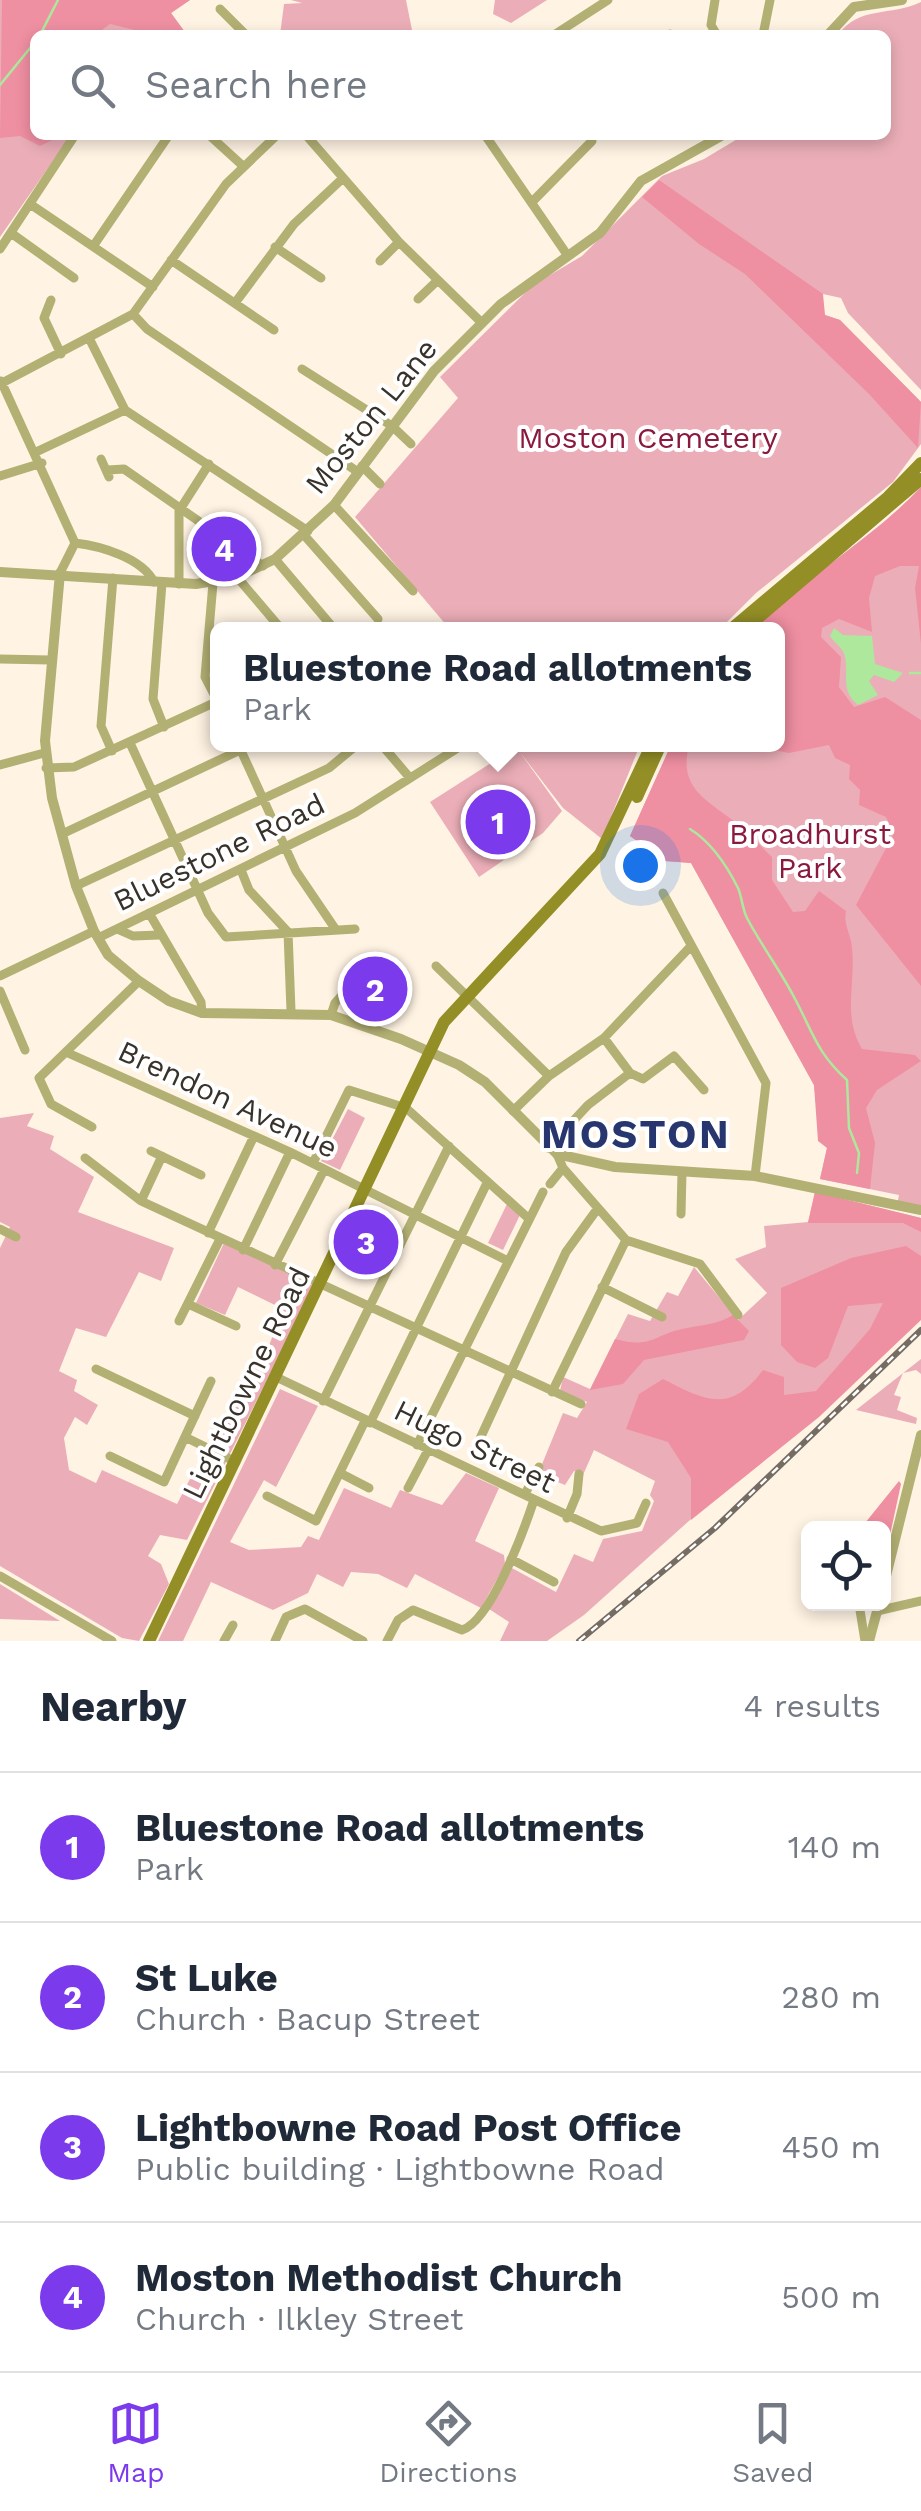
<!DOCTYPE html>
<meta charset="utf-8">
<style>
:root{--surface:#fff;--page:#f6f6f7;--text:#1f2937;--muted:#747a83;--line:#e0e1e3;--accent:#7c3aed}
body{margin:0;font-family:"Work Sans",sans-serif;background:var(--page);color:var(--text)}
.controls{position:absolute;right:30px;bottom:30px;display:grid;overflow:hidden;border-radius:15px;box-shadow:0 5px 15px #0003}
.controls button{width:90px;height:90px;display:grid;place-items:center;padding:0;border:0;border-bottom:2px solid var(--line);background:var(--surface);color:var(--text);font:50px sans-serif}
.you{position:absolute;left:640px;top:865px;width:35px;height:35px;margin:-25px;border:8px solid #fff;border-radius:50%;background:#1a73e8;box-shadow:0 0 0 15px #1a73e833}
.badge{display:grid;place-items:center;width:65px;height:65px;border-radius:50%;background:var(--accent);color:#fff;font-size:32px;font-weight:700}
.pin{position:absolute;translate:-50% -50%;border:5px solid #fff;box-shadow:0 2px 10px #0006}
.popup{position:absolute;left:210px;top:622px;width:575px;height:130px;box-sizing:border-box;display:grid;place-content:center;border-radius:15px;background:var(--surface);filter:drop-shadow(0 2px 8px #0005);font-size:32px;white-space:nowrap;color:var(--muted)}
.popup b{font-size:38px;color:var(--text)}
.popup::after{content:'';position:absolute;left:50%;top:100%;margin-left:-20px;border:20px solid transparent;border-top-color:var(--surface)}
.list{margin:0;padding:0;list-style:none}
h2{display:flex;justify-content:space-between;align-items:center;height:130px;margin:0;padding:0 40px;font-size:42px}
h2 small{font-size:32px;font-weight:400;color:var(--muted)}
.list li{display:grid;grid-template-columns:65px 1fr auto;gap:30px;align-items:center;box-sizing:border-box;height:150px;padding:0 40px;border-top:2px solid var(--line)}
.list b{display:block;font-size:38px;white-space:nowrap}
.list p{margin:0;font-size:32px;white-space:nowrap;color:var(--muted)}
.list em{font-size:32px;font-style:normal;color:var(--muted)}
.icon{flex:none;width:55px;height:55px;fill:none;stroke:currentColor;stroke-width:2;stroke-linecap:round;stroke-linejoin:round}
.map{position:relative;flex:none;width:921px;height:1641px;overflow:hidden}
.search{position:absolute;background:var(--surface);box-shadow:0 5px 15px #0003;left:30px;right:30px;top:30px;height:110px;display:flex;align-items:center;gap:25px;box-sizing:border-box;padding:0 35px;border-radius:15px;color:var(--muted);font-size:38px}
.sheet{height:730px;background:var(--surface)}
nav{display:flex;justify-content:space-around;align-items:center;box-sizing:border-box;height:140px;border-top:2px solid var(--line);background:var(--surface);font-size:28px;color:var(--muted)}
nav a{display:grid;justify-items:center;gap:5px}
nav .on{color:var(--accent)}
.map>svg:first-child{display:block}
</style>
<div class="map">
<svg width="921" height="1641" viewBox="0 0 921 1641">
<rect width="100%" height="100%" fill="#fff3e3"/>
<path fill="#ebaeb8" d="M0,0h190l-19,13 16,22h-152v100h36l-71,102z
M291,0h115l7,35h-133l4,-31 18,-1z
M495,0h52l-36,23 -18,-9z
M921,2v388l-73,-77 -7,-15 -18,-4 -2,14 4,7 15,5 81,82v42l-28,38 -137,111 -36,36h-268l-5,-3 -92,-109 103,-119 -18,-21 93,-92 49,-29 80,-80 42,-17 40,-24h142v-100h-48c22,-30 52,-18 83,-33z
M921,487v723l-24,-5 2,-10 -79,-16 7,-31 -7,-10 -6,-53 -123,-222 -26,-2 -35,-25 41,-91 107,-1 -1,-139 119,-92z
M501,745h139l-38,94 -39,-31 -44,-57 43,60 -19,22 -64,44 -49,-75 86,-55 -11,5z
M348,1109l17,9 -25,52 -19,-9z
M34,1113l-7,13 27,10 -4,13 44,28 -16,35 96,36 -13,33 -22,-9 -33,65 -30,-9 -17,43 18,9 -3,11 24,14 -11,20 -12,-8 -11,21 5,32 27,13 6,-13 75,34 15,-29 10,5 9,-19 -5,-6 15,-34 6,2 15,-31 -5,-5 12,-23 11,5 23,-60 -45,-22 -13,28 -29,-12 28,-60 90,43 -127,254 -27,-5 -12,21 13,8 8,20 -30,57 -17,-3 -122,-72v-318l10,-21 -10,-5v-104z
M815,1192l106,26v95l-337,302 -37,26h-47l9,-19 -20,-13 21,-42 46,25 18,-38 19,8 10,-23 39,-8 12,-30 -4,-6 5,-14 -61,-31 -11,25 -9,-4 -9,14 -27,-11 25,-61 14,5 10,-16 -27,-11 3,-14 27,12 38,-75 22,7 17,-29 11,4 16,-29 44,53 29,-27 -32,-34 31,-12 -2,-21 44,-4z
M507,1204l13,11 -17,35 -15,-7z
M921,1359v15l-5,-4 -13,3 -9,22 7,2 -4,13 20,8 -1,6 -60,-14z
M280,1389l38,17 -42,81 -12,-7 -34,62 19,8 52,-3 7,-11 11,4 25,-52 47,20 9,-18 42,15 24,-32 33,15 -24,53 29,14 1,10 -24,43 -66,-34 -8,14 -29,-14 -27,-2 -8,15 -26,-13 -9,19 -35,17 -62,-28 -28,59h-25z
M0,1584l60,37 -60,-2z"/>
<path fill="#ef8fa2" d="M2,0h188l-19,13 16,22h-31l-46,-11 -15,11h-60v100h27l-22,11 -20,-10 -20,2z
M659,180l164,114 2,21 15,5 81,82 -3,46 -49,-54 -124,-120 -46,-30 -57,-47z
M921,487v157l-6,-56 4,-22h-19l-25,10 -6,22 3,34 -33,-13 -17,9 -1,9 20,20 -2,30 15,20 31,-10 36,23v266l-65,-81 38,-72 -8,-16 -27,-12 1,-15 -11,-11 1,-14 -15,-7 -6,-13 -40,8 -40,-8 29,-1v-114l-25,-1c52,-52 117,-88 168,-142z
M671,745h18c-10,40 12,52 42,74 15,11 28,26 41,38v23l21,32 12,-1 14,-20 27,20c-3,15 5,22 6,37 4,37 -10,67 10,101l53,6 6,6 -44,29 -11,18 9,35 -5,46 -50,-10 7,-31 -9,-7 -4,-56 -123,-222 -26,-2 -35,-25z
M815,1192l106,26v14l-18,-9h-95z
M906,1246l15,10v64l-102,97 -128,103v-42l-23,-36 -42,-13 13,-35 24,-15c43,22 67,35 100,-9l21,7v18l32,-4 54,-62 13,-26 -35,3 -20,52 -13,10 -18,-6 -16,-17v-57l70,-30z
M733,1315l16,16 -5,9 -100,20 -21,24 -33,6 25,-51c36,10 39,-4 67,-10 17,-4 36,-4 51,-14z
M899,1481l2,3 -17,79v-35h-23z"/>
<path fill="#ade89d" d="M834,628l9,7 29,1 3,28 28,9 -9,9 -20,-7 -5,6 9,14 -20,10c-18,-15 -9,-29 -13,-48 -1,-9 -11,-14 -15,-21z"/>
<g fill="none" stroke-linecap="round" stroke-linejoin="round">
<path stroke="#ade89d" stroke-width="2.5" d="M40,35l18,-35
M0,85l35,-43
M910,673h11
M690,829c21,13 37,37 48,59 4,9 4,20 9,30 14,27 33,52 47,79 19,35 22,55 53,83l2,48 10,25 -2,20"/>
<path stroke="#b3b074" stroke-width="9" d="M715,0l-4,25 6,10
M220,9l26,26
M554,35l54,-35
M668,35l2,-1
M763,35l7,-35
M209,135l34,31
M306,135l93,107 83,81
M485,135l83,121
M532,202l60,-61
M30,204l123,83
M11,233l63,45
M94,245l75,-110
M275,247l46,31
M0,249l75,-114
M171,260l103,70
M380,261l19,-19
M418,299l20,-19
M51,300l-7,18 17,36
M235,303l59,-79 48,-45
M133,314l14,15 211,143
M90,340l35,70 183,121
M302,369l90,57 19,18
M1,381l74,162 -15,30
M2,383l131,-69 93,-130 51,-49
M36,452l89,-42
M101,459l8,18
M362,466l18,18
M108,470l16,-1 139,97
M0,476l42,-13
M334,505l79,86
M304,535l74,84
M75,543c26,3 67,15 79,39
M275,559l60,71
M237,577l45,53
M162,583l-9,116 11,28
M213,583l-8,94 13,25
M179,584v-73l30,-47
M0,659l50,1
M130,743l78,170 18,24 129,-8
M238,744l58,127 40,59
M381,744l29,34
M112,751l-11,-25 12,-148
M0,765l44,-12
M46,768l28,-1 144,-66
M62,834l191,-90
M241,870l8,20 39,42 3,79
M76,886l253,-118 29,-24
M663,893l103,190 -11,93
M149,913l52,89 1,11
M117,929l16,7 26,-1
M98,938l257,-125 109,-69
M436,966l113,110
M0,976l94,-45
M0,991l25,59
M331,1015l4,-12 41,-45
M604,1038l26,35 13,6 31,-23 30,34
M68,1053l222,99 216,108
M513,1111l36,-35 55,-38 87,-92
M92,1127l-41,-23 -12,-26 100,-97
M548,1148l40,-43 42,-32
M151,1151l50,24
M557,1154l6,14 63,72 74,24 38,51
M85,1158l56,43 440,203
M313,1163l36,-73 57,18 121,109
M550,1184l13,-16
M141,1201l21,-45
M681,1214l1,-42
M0,1229l16,8
M208,1233l46,-97
M243,1250l47,-98
M275,1265l49,-95
M602,1287l60,30
M188,1304l48,22
M179,1321l41,-82
M96,1369l99,47
M276,1377l325,154 36,-8 9,-20
M552,1392l74,-152
M323,1401l126,-255
M370,1423l117,-240
M185,1437l51,25
M478,1443l88,-191 32,-44
M417,1445l126,-253
M110,1456l54,26 47,-101
M340,1473l29,15
M408,1488l20,-38
M525,1494l14,-27
M267,1496l49,25 49,-100
M567,1518l10,-24 2,-20
M511,1559l43,23
M0,1576l112,65
M859,1604l6,37
M877,1611l44,-10
M224,1641l9,-16
M275,1641l11,-24 19,-8 58,32
M387,1641l11,-21 15,-10 49,20c29,-9 62,-100 72,-130"/>
<path stroke="#b3b074" stroke-width="10" d="M828,35l26,-28 48,-7
M0,572l196,12 41,-7 38,-18 59,-54 100,-134 67,-67 99,-71 41,-52 82,-46
M60,573l-15,168 7,57 24,88 18,45 14,24 31,26 30,20 33,12 129,2 70,24 58,26 26,17 72,72 58,13 140,9 166,34
M884,1584l37,-149
M869,1641l10,-37"/>
<path stroke="#938e26" stroke-width="12" d="M730,630l158,-133 33,-34
M744,630l177,-151
M637,797l24,-53
M149,1641l295,-619 156,-168 52,-110"/>
<g stroke="#756d63" stroke-width="6">
<path id="rail" d="M579,1641l136,-113 206,-198"/>
</g>
<use href="#rail" stroke="#fff" stroke-width="2.5" stroke-dasharray="8" stroke-linecap="butt"/>
</g>
<g text-anchor="middle" dominant-baseline="central" stroke-width="8" stroke-linejoin="round" paint-order="stroke">
<g font-size="30" fill="#38322b" stroke="#fff">
<text transform="translate(371 416) rotate(-51)">Moston Lane</text>
<text transform="translate(219 852) rotate(-26)">Bluestone Road</text>
<text transform="translate(228 1099) rotate(25)">Brendon Avenue</text>
<text transform="translate(246 1383) rotate(-64)">Lightbowne Road</text>
<text transform="translate(475 1446) rotate(26)">Hugo Street</text>
</g>
<g font-size="30" fill="#8a193e" stroke="#fff">
<text x="648" y="437">Moston Cemetery</text>
<text x="810" y="833">Broadhurst<tspan x="810" dy="34">Park</tspan></text>
</g>
<g font-size="40" font-weight="bold" letter-spacing="2.5" fill="#27366f" stroke="#fff">
<text x="636" y="1134">MOSTON</text>
</g>
</g>
</svg>
<div class="controls">
<button><svg class="icon" aria-label="locate" viewBox="0 0 24 24"><circle cx="12" cy="12" r="6"/><path d="M12 2v4M12 18v4M2 12h4M18 12h4"/></svg></button>
</div>
<div class="you"></div>
<div class="pin badge" style="left:498px;top:822px">1</div>
<div class="popup"><b>Bluestone Road allotments</b>Park</div>
<div class="pin badge" style="left:375px;top:989px">2</div>
<div class="pin badge" style="left:366px;top:1242px">3</div>
<div class="pin badge" style="left:224px;top:549px">4</div>
<div class="search"><svg class="icon" aria-label="search" viewBox="0 0 24 24"><circle cx="10" cy="10" r="6"/><path d="M15 15l6 6"/></svg>Search here</div>
</div>
<section class="sheet">
<h2>Nearby<small>4 results</small></h2>
<ul class="list">
<li><span class="badge">1</span><div><b>Bluestone Road allotments</b><p>Park</p></div><em>140 m</em></li>
<li><span class="badge">2</span><div><b>St Luke</b><p>Church · Bacup Street</p></div><em>280 m</em></li>
<li><span class="badge">3</span><div><b>Lightbowne Road Post Office</b><p>Public building · Lightbowne Road</p></div><em>450 m</em></li>
<li><span class="badge">4</span><div><b>Moston Methodist Church</b><p>Church · Ilkley Street</p></div><em>500 m</em></li>
</ul>
</section>
<nav>
<a class="on"><svg class="icon" aria-label="map" viewBox="0 0 24 24"><path d="M3 6l6-2 6 2 6-2v14l-6 2-6-2-6 2zM9 4v14M15 6v14"/></svg>Map</a>
<a><svg class="icon" aria-label="directions" viewBox="0 0 24 24"><path d="M12 3l9 9-9 9-9-9zM9 14v-3h6M13 9l2 2-2 2"/></svg>Directions</a>
<a><svg class="icon" aria-label="saved" viewBox="0 0 24 24"><path d="M7 4h10v16l-5-4-5 4z"/></svg>Saved</a>
</nav>
